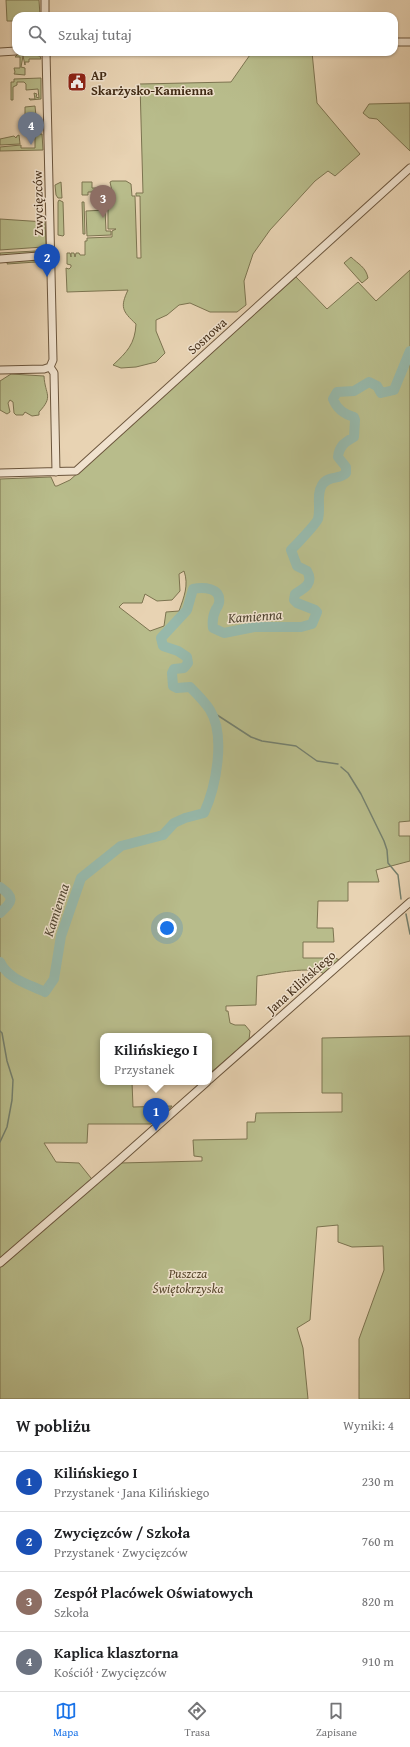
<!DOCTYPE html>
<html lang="pl">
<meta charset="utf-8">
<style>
:root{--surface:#fff;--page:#f2f2f2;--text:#202124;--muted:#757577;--line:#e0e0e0;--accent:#1a73e8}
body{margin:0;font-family:"Gentium Book Plus",serif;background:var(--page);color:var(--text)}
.you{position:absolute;left:167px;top:928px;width:14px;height:14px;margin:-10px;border:3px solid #fff;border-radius:50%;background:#1a73e8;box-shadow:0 0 0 6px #1a73e833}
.badge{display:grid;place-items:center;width:26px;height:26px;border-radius:50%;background:var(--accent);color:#fff;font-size:13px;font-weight:700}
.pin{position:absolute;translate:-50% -33px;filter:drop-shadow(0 1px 2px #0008)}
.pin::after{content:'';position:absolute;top:21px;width:14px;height:12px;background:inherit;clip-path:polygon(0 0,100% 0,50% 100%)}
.popup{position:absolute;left:100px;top:1033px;width:112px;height:52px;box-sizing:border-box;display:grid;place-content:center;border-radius:8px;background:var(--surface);filter:drop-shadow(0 1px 3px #0005);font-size:13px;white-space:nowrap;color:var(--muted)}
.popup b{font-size:15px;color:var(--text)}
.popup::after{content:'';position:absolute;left:50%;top:100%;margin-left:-8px;border:8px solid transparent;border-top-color:var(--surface)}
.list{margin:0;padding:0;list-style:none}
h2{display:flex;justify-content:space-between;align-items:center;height:52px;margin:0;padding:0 16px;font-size:17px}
h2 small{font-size:13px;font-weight:400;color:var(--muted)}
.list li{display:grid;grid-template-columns:26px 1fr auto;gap:12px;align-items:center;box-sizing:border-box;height:60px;padding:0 16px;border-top:1px solid var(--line)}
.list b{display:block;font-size:15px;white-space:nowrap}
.list p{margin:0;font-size:13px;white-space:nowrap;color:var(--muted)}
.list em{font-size:13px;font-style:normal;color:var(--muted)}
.icon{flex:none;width:22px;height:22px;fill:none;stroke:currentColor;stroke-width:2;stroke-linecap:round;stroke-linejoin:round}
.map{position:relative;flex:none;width:410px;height:1399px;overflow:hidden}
.search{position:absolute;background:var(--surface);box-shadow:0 1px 3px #0004;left:12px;right:12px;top:12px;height:44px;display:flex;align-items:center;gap:10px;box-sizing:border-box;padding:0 14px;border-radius:12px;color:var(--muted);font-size:15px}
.sheet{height:292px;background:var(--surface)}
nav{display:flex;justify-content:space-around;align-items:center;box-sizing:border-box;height:56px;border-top:1px solid var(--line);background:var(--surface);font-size:11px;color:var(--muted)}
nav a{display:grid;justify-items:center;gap:2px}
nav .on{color:var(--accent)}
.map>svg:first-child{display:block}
</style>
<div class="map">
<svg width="410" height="1399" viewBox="0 0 410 1399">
<rect width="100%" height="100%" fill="#e8d3b3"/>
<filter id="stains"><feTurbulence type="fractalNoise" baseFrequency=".005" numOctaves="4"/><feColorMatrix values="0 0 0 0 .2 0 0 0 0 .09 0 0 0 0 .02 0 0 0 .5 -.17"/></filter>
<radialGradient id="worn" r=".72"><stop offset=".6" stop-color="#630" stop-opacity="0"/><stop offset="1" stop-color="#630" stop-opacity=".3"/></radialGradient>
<path fill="#b8bc8b" stroke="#7c7450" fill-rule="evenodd" d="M6,0h33l1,16h-24v5h-9z
M252,52h60l5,51 43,51 -25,22 -7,-5 -13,10 -45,49 -17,24 -9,27 2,24 -9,7h-27l-20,-9 -11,2 -12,10 -11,5v11l9,22 -9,9 -20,5 -15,1 -8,-3c14,-13 22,-21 23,-41 -14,-13 -16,-17 -8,-34l-61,2 -1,-24 3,1 2,-2v-2l-4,-1v-11h3l1,4v-4h3l1,4 1,-4h3l1,2h5v-14h2v-3l25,-1v-6l4,-2h-8v-22h3l-1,-16h2l-2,-9 2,-1h14l5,3 1,12h3l2,62h4l-1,-62h-4v-3h7l-3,-109 91,-2z
M19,53h15v2l6,1 1,3h-12v3h-4v3l-2,-9 -2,11 4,1v7l-11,-1 1,-2 -1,-4h6v-11h-5z
M41,78v21l-11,1 -1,-2 1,1h5l-1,-6 3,1 -1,3 3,1 -1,-9 -12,1v-6l-2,-2h-7v3l-4,2v13h-2v-18h3v-3z
M410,103v48l-33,-32 -8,-1 -6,-5 6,-9z
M35,106l1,10 -11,1v-10z
M35,134h7l1,16 -43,1v-4l21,-2v3h14z
M19,135l1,9 -20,1v-6l14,-3 2,2 1,-2z
M61,182l1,16h-4l-2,-3 -1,-10z
M82,182h10v6h4v4h-8v3h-6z
M59,200l4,2 1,33 -1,1 -5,-1v-33z
M82,202h2l1,32h-2z
M105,210l1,21h5v4l-24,1 -1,-25z
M0,219l45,3 1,23 -3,2 -43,3z
M35,251l4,2 -39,3v-3z
M351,257c7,7 15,10 17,21l-6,5 -18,-20z
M39,259l-3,3 -29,2 1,-3z
M410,270v551l-11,1v14h11v25l-34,9 3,12h-31v19h-30l-1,27h16l1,14h-31v16h32l5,2 -16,14c-12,-9 -52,0 -67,2l-1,29 -30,1v5h2l2,12 5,2h10l5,6 -1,9 -40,34v-38h-106v46h29l1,25 39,-1 -21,18h-63l-1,19h-43l12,19 23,1 16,20 25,-20 82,-2v-4l-8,-1 -1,-16 54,-1v-17h8l1,-9 86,-1v-19h-20v-55l88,-2v363h-51v-60l25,-69 -1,-24 -31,1 -14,-5v-17l-21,2 -7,93 -13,8 6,20 5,51h-308v-920l51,-2 4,9h2l13,-6 226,-203 31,32 31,-27 18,19zM184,571c5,14 0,26 -5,40l-13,1 -2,14 -14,5 -31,-24 4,-4h19l3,-9 12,7 15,-1 8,-9 -1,-17z
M11,374l33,2c1,19 10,20 -5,36v3l-7,1 -7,-4 -2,3h-7l-2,-2 -1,-11 -3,-2 -2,3 2,9 -3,2 -7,-4v-29z"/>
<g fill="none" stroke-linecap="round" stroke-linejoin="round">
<path stroke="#75806e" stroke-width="1.5" d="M211,711l40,26 11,4 34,5 21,15 21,3
M341,767l7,6 13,21 23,47 3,9 1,13 10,12 3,24
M406,914l4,20
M0,1031l2,2 5,28 6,19 -1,20 -5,27 -7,15"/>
<path stroke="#97b8aa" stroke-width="10" d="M0,887c15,11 13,14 0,26
M0,962c8,17 28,22 45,30l9,-13 7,-43 20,-58 40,-32 42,-11 11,-12 11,-5 19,-5c12,-26 22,-77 6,-103 -5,-8 -13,-16 -20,-23l-13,1 -4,-2 -1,-13 2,-4 10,-1 4,-5 -1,-6 -9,-6 -15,-5 -2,-8 26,-28 6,-21c9,-2 29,-2 26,14 0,1 -2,5 -3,6 -3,6 -4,12 -3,19l11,5 30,-6h47l11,-3 5,-12 -2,-2 -18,-7 -3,-3 1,-6c10,-6 19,-11 12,-23l-10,-5 -6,-16c5,-5 25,-26 27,-31 3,-11 -2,-24 4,-34 6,-10 18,-5 24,-12v-6l-8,-10c1,-11 7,-15 16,-20l1,-17 -1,-3c-11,-3 -17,-8 -21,-18l4,-7 17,-1 15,-9 8,4 4,7 13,-3 16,-39"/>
<g stroke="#6b553c" stroke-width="9">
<path id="minor" d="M45,0v16
M394,42h16
M0,52l16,-1
M46,52l7,308 -3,7
M0,259l51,-4
M50,367l4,6 2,99
M0,370l44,-1 6,-2
M0,473l76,-2 334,-303
M209,1080l201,-178
M0,1263l118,-102 89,-79"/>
</g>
<use href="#minor" stroke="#f0e2ce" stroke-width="7"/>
</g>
<defs>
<g id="civic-square" transform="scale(1)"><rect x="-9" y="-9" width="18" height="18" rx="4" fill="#8f2418" stroke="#f0e2ce"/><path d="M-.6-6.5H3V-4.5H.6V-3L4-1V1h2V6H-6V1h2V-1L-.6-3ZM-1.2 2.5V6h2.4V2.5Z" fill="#fff"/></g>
</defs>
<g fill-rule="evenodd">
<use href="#civic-square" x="77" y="82"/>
</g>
<g text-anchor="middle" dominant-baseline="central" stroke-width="3" stroke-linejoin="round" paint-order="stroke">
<g font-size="13" font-weight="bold" fill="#412b15" stroke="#f0e2ce" text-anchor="start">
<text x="91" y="75">AP<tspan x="91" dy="15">Skarżysko-Kamienna</tspan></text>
</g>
<g font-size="13" fill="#412b15" stroke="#f0e2ce">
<text transform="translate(38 203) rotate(-91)">Zwycięzców</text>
<text transform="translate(207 336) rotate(-42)">Sosnowa</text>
<text transform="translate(301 982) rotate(-42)">Jana Kilińskiego</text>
</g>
<g font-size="13" font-style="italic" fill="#59482d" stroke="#f0e2ce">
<text x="188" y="1273">Puszcza<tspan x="188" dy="15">Świętokrzyska</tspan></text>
</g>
<g font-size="14" font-style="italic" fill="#524733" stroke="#f0e2ce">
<text transform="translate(255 616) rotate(-4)">Kamienna</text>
<text transform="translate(56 910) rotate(-72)">Kamienna</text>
</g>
</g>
<rect width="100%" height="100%" filter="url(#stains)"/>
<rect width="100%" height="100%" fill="url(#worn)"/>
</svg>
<div class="you"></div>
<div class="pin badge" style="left:156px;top:1131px;background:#1a4fb4">1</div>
<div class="popup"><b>Kilińskiego I</b>Przystanek</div>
<div class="pin badge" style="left:47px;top:277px;background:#1a4fb4">2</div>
<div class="pin badge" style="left:103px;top:218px;background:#8d6e63">3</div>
<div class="pin badge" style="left:31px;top:145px;background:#6b7280">4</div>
<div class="search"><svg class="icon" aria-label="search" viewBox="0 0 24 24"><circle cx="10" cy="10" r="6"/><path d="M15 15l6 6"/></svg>Szukaj tutaj</div>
</div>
<section class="sheet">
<h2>W pobliżu<small>Wyniki: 4</small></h2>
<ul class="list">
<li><span class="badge" style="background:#1a4fb4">1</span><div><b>Kilińskiego I</b><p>Przystanek · Jana Kilińskiego</p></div><em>230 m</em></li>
<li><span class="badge" style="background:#1a4fb4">2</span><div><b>Zwycięzców / Szkoła</b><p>Przystanek · Zwycięzców</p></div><em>760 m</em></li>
<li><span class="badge" style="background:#8d6e63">3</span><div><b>Zespół Placówek Oświatowych</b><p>Szkoła</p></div><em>820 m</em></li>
<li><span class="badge" style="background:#6b7280">4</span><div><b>Kaplica klasztorna</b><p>Kościół · Zwycięzców</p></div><em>910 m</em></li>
</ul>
</section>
<nav>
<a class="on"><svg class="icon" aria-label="map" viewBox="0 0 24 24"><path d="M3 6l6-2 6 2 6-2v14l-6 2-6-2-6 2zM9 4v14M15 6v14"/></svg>Mapa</a>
<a><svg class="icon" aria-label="directions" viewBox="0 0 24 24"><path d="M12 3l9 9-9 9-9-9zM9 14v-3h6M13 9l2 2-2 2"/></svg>Trasa</a>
<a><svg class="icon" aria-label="saved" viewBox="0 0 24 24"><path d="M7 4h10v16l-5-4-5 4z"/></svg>Zapisane</a>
</nav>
